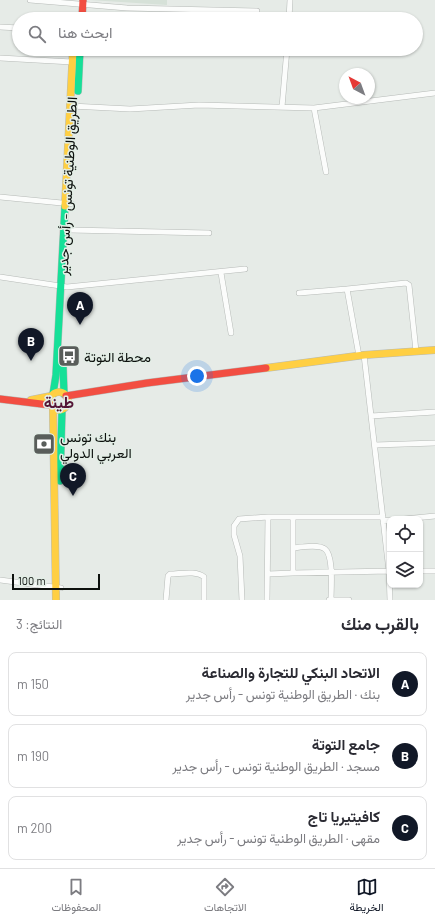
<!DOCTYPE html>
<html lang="ar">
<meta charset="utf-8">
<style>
:root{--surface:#fff;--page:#f2f2f3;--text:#2b2b33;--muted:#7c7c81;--line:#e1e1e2;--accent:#111827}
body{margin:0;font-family:Barlow,Vazirmatn,sans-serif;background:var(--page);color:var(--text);direction:rtl}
.controls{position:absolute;right:12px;bottom:12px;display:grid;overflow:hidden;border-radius:8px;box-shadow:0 1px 3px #0004}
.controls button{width:36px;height:36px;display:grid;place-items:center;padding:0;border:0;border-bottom:1px solid var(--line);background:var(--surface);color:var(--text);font:20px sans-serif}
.compass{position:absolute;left:339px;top:68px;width:36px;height:36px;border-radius:50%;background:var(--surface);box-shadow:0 1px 3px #0004;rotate:319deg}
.scale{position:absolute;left:12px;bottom:10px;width:88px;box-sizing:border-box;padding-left:4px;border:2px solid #0d110e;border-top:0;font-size:11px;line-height:14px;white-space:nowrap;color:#0d110e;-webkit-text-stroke:3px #e3eee6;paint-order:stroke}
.you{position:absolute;left:197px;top:376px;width:14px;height:14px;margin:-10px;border:3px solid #fff;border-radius:50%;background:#1a73e8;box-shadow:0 0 0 6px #1a73e833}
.badge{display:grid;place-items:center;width:26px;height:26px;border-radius:50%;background:var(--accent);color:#fff;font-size:13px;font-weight:700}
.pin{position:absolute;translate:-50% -33px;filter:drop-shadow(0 1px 2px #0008)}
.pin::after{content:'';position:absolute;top:21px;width:14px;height:12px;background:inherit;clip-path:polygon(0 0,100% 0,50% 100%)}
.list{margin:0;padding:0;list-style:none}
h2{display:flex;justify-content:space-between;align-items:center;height:52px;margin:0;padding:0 16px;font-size:17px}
h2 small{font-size:13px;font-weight:400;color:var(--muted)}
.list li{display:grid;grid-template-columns:26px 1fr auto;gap:12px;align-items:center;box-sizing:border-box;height:64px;margin:0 8px 8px;padding:0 8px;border:1px solid var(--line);border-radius:8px}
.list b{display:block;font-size:15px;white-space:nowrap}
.list p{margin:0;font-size:13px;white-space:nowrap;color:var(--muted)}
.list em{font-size:13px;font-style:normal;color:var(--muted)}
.icon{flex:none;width:22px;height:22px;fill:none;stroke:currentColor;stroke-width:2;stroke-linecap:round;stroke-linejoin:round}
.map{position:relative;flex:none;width:435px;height:600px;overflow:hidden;direction:ltr}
.search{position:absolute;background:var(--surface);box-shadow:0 1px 3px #0004;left:12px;right:12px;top:12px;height:44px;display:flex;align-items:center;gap:10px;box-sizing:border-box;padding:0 14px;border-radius:22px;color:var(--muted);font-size:15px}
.sheet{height:268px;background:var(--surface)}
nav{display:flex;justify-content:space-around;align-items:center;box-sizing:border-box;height:56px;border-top:1px solid var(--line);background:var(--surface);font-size:11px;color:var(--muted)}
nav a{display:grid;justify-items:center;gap:2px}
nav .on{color:var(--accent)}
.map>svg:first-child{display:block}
</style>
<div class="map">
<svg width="435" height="600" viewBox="0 0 435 600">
<rect width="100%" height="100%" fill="#e6ebe7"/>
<path fill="#d6e1d8" d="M90,0h77v5z"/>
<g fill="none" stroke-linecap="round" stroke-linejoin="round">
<g stroke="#b6bab7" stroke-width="6">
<path id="street" d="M30,0l97,8 130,3
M289,19l1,-19
M0,27l19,1
M0,58l72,4
M71,106l59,3 69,-4 115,3 121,-15
M282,107l5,-58
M314,108l12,64
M0,197l72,7
M70,230l139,3
M221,273l10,60
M0,277l67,10 178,-18
M299,293l48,-4
M364,355l25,216 1,29
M359,356l-12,-67 59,-6 3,2 7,66
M371,416l64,-4
M375,445l60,-2
M293,518v30c8,-1 26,-4 32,1 9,7 6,40 6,51
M404,519l31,-3
M383,521l7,-1
M293,548v25l97,-2
M420,571h15
M268,574l25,-1
M0,580l61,8
M166,600l2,-24 2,-2c10,0 26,-4 34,3v23
M242,600l-2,-44 -6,-21v-9l5,-7 29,-2h115
M267,600l1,-83
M329,600h20"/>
</g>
<g stroke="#b6bab7" stroke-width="8">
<path id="fast" d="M78,91l2,-42
M63,365l1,29
M53,394l3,-19 9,-169
M60,481l2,-71"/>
</g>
<g stroke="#b6bab7" stroke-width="8">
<path id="slow" d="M65,206l8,-157
M266,368l98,-13 71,-5
M50 401a9 9 0 1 1 18 0a9 9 0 1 1-18 0Z
M31,400l20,-4
M53,409l3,191"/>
</g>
<g stroke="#b6bab7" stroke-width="8">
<path id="jam" d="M82,19l1,-19
M66,396l81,-13 119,-15
M0,399l50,6"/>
</g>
<use href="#street" stroke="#fbfcfb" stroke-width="5"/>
<use href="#fast" stroke="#16e098" stroke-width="7"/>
<use href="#slow" stroke="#ffcf43" stroke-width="7"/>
<use href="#jam" stroke="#f24e42" stroke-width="7"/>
</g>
<defs>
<g id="bus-square" transform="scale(1.15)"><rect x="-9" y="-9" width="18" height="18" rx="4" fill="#595d5a" stroke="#e3eee6"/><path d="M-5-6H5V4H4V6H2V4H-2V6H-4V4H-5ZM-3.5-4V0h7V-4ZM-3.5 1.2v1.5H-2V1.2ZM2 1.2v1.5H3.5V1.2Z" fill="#fff"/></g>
<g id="bank-square" transform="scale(1.15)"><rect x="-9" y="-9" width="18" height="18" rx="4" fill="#595d5a" stroke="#e3eee6"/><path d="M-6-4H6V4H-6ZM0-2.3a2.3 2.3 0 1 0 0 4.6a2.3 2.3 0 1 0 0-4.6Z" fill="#fff"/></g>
</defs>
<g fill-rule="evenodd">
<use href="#bus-square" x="69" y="356"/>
<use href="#bank-square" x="44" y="444"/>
</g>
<g text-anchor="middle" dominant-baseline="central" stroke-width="3" stroke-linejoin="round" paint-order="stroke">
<g font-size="14" fill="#0d110e" stroke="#e3eee6">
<text transform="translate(67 186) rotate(-87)">الطريق الوطنية تونس - رأس جدير</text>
</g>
<g font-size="14" fill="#0d110e" stroke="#e3eee6" text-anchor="start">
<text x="84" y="356">محطة التوتة</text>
<text x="60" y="436">بنك تونس<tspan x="60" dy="16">العربي الدولي</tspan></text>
</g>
<g font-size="16" font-weight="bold" fill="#541536" stroke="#e3eee6">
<text x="59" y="401">طينة</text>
</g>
</g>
</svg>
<div class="controls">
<button><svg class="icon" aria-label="locate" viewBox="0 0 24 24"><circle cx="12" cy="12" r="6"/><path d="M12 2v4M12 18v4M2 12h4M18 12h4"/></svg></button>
<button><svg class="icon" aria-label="layers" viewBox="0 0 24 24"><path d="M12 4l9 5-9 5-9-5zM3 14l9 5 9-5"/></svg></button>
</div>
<svg class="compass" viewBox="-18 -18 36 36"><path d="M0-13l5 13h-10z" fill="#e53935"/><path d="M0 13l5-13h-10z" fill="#7c7c81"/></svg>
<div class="scale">100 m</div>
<div class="you"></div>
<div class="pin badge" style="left:80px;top:325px">A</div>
<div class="pin badge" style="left:31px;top:361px">B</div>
<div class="pin badge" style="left:73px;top:496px">C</div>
<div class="search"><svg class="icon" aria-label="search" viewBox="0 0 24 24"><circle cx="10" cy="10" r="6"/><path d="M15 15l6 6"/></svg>ابحث هنا</div>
</div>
<section class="sheet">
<h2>بالقرب منك<small>النتائج: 3</small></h2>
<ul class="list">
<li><span class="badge">A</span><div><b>الاتحاد البنكي للتجارة والصناعة</b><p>بنك · الطريق الوطنية تونس - رأس جدير</p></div><em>150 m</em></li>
<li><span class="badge">B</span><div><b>جامع التوتة</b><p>مسجد · الطريق الوطنية تونس - رأس جدير</p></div><em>190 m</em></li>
<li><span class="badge">C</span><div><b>كافيتيريا تاج</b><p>مقهى · الطريق الوطنية تونس - رأس جدير</p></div><em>200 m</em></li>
</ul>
</section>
<nav>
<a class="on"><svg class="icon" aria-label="map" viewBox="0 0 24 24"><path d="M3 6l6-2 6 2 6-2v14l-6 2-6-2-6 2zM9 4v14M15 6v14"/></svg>الخريطة</a>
<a><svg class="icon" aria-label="directions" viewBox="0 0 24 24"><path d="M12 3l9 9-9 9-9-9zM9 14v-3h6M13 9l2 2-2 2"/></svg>الاتجاهات</a>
<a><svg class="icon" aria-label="saved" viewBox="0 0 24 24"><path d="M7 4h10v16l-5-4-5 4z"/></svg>المحفوظات</a>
</nav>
